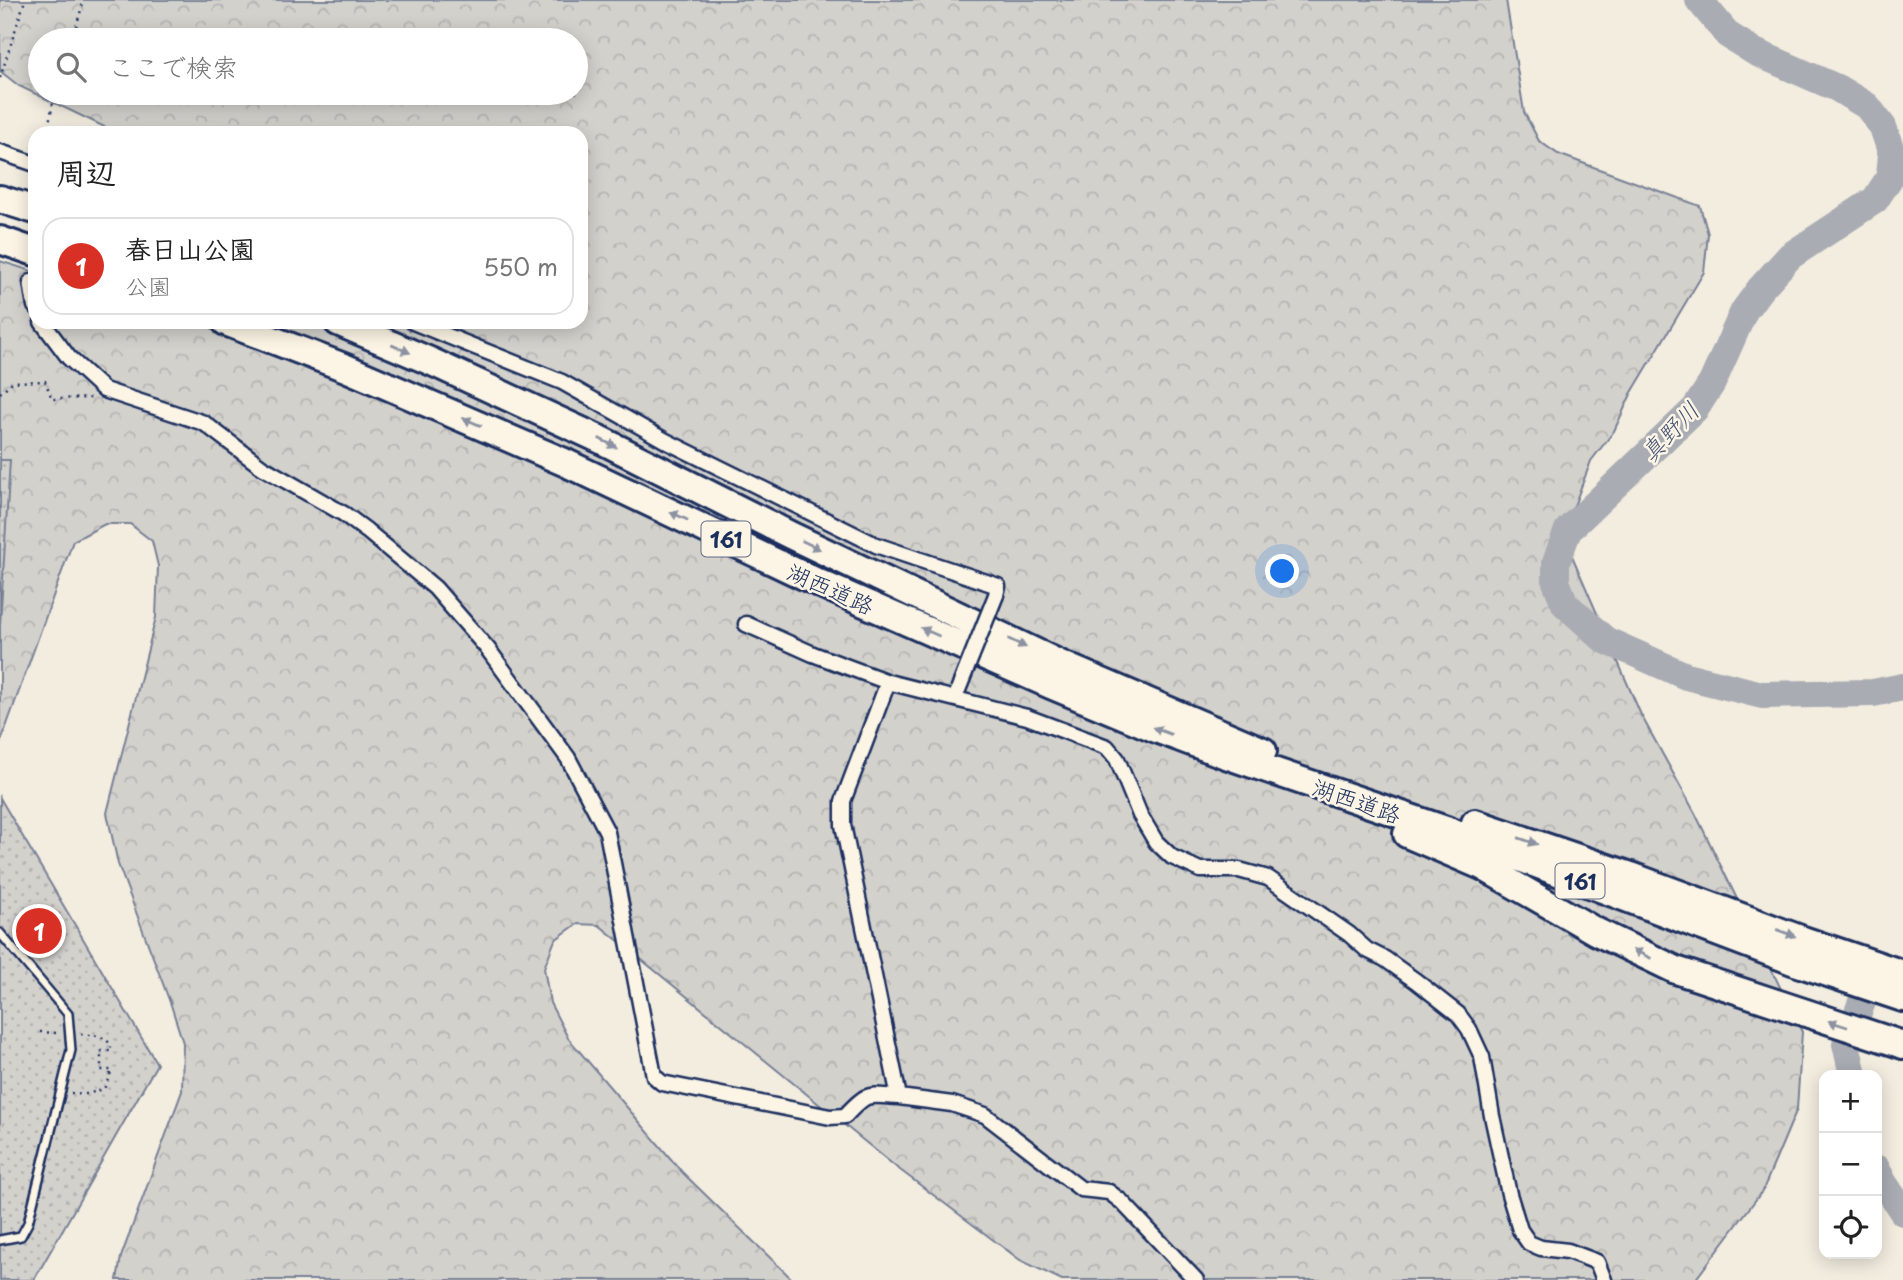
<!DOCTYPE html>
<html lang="ja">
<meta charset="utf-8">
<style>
:root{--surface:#fff;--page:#f2f2f2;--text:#222;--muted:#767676;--line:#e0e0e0;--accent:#d93025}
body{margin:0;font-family:"Playpen Sans","Klee One",sans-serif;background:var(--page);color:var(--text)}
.controls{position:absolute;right:21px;bottom:21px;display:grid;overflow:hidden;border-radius:14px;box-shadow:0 4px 18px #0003}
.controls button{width:63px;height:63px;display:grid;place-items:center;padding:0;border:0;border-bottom:2px solid var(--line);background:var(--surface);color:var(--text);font:35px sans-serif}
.you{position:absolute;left:1283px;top:572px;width:24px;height:24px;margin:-18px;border:5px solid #fff;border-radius:50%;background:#1a73e8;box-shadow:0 0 0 10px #1a73e833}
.badge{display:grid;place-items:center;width:46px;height:46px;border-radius:50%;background:var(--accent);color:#fff;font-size:23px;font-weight:700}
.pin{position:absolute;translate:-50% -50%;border:4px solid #fff;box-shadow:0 2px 7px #0006}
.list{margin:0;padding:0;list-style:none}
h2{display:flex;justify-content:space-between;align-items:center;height:91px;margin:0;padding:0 28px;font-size:30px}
h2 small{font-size:23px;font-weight:400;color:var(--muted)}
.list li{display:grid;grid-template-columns:46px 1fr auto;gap:21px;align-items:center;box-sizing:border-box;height:98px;margin:0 14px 14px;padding:0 14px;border:2px solid var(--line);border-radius:21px}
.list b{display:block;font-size:26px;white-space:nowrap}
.list p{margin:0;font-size:23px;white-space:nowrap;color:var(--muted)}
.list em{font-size:23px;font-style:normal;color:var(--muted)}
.icon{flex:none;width:38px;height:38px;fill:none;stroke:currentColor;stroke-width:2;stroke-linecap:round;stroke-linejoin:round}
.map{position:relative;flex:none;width:1903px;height:1280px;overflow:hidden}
.search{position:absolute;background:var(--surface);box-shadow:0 4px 18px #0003;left:28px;top:28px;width:560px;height:77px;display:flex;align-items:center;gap:18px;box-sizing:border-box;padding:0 24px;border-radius:38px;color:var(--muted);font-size:26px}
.panel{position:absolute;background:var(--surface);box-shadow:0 4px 18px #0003;left:28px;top:126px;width:560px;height:203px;border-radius:21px}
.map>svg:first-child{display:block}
</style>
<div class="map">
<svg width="1903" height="1280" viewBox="0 0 1903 1280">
<defs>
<pattern id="forest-crowns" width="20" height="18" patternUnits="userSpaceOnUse" patternTransform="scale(1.75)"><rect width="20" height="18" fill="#d3d1cc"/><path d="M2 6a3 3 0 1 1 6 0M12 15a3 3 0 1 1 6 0" fill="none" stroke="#b5b4b2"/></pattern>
<pattern id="park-dots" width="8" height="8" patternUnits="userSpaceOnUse" patternTransform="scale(1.75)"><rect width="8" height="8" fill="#d3d1cc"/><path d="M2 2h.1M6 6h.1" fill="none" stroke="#b5b4b2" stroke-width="1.8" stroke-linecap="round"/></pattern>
</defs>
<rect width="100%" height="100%" fill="#f3ede0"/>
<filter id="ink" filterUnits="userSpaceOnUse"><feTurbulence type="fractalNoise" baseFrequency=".0143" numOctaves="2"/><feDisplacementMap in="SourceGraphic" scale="14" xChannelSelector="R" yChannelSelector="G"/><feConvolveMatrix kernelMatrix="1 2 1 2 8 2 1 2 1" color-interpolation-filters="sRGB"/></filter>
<g filter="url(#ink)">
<path fill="url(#forest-crowns)" stroke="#778095" stroke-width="2" fill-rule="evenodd" d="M0,0h1506l18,112 15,29 19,13 142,52 8,28 -4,38 -73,122 -17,37 -23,30 -28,74 78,180 54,98 107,219 -5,77 -34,81 -68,90h-633l-42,-20 -124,-93 -297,-242 -22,-1 -22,16 -11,28 6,35 18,35 114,134 111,108h-676l4,-23 61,-166 1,-48 -12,-38 -53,-141 -11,-51 49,-196 2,-51 -6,-25 -22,-17h-25l-32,17 -73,203v-483l35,11v50h546v-189h-464l-98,-47 -19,-15zM40,40h536v53h-536z"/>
<path fill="url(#park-dots)" stroke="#778095" stroke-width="2" d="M0,460h10l-10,165z
M0,798l157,266 -123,216h-34z"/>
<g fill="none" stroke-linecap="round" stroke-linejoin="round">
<path stroke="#a9acb3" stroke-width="28" d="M1699,0l29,35 27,17 82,36 30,18 16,21 9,27 -2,23 -15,23 -85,56 -30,33 -16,22 -32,72 -17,26 -127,121 -12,32v20l9,22 40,36 81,36 76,19 111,-2 30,-6
M1853,1075l-7,-31 22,-58 22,-6
M1877,1169l6,13 20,30"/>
<g stroke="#1b2f5e" stroke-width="12">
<path id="service" d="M0,933l68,81 3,36 -43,173 -7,13 -21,4"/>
</g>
<g stroke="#1b2f5e" stroke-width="19">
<path id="minor" d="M0,152l35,12
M31,282l4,24
M42,322l27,36 35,32 100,33 58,44 82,47 23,17 68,57 52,60 81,110 39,74 47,244 8,7 168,34 15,-1c23,-25 22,-21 54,-19
M413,322l149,60 104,59 210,104 122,41 -2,9
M746,624l67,30 75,28
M1196,1280l-74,-78 -13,-10 -28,-3 -96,-74 -33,-11 -53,-7 -56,-272v-24l45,-119 139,35 80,30 10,12 23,56 16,27 16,15 28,13h39l29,8 81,56 18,16 18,9 31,22 42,33 11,15 13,28 10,59 17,78 11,36 9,13 12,5 27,3 29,11 7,18"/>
</g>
<g stroke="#1b2f5e" stroke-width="32">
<path id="motorway" d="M0,199l35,11
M0,240l35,12
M226,322l120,46 218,94 257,122 230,101 103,43 72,27 220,75 352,133 105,35
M338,322l94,40 167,77 191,96 270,129 203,87
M1475,823l156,53 172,64 100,34
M1407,834l75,32 113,65 81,39 227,75"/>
</g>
<path stroke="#1b2f5e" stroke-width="2.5" stroke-dasharray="2 5" stroke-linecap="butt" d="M72,40l12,-40
M0,78l25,-78
M47,133l8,-40
M0,393l12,-11 33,-1 7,18 39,-1
M40,1032l17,1
M71,1093l16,1 17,-5 8,-19h-11v-19h11l-2,-8 -10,-7 -19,-2"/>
<use href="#service" stroke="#fcf5e5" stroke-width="7"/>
<use href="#minor" stroke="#fcf5e5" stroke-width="14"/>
<use href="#motorway" stroke="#fcf5e5" stroke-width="26"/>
<g stroke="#1b2f5e" stroke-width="19" stroke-linecap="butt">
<path id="minor-bridge" d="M958,690l38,-95"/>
</g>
<use href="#minor-bridge" stroke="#fcf5e5" stroke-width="14"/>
</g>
<defs><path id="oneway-solid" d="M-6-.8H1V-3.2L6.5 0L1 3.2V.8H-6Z" transform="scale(1.75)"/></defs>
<g fill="#8c92a2">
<use href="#oneway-solid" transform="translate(401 349) rotate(23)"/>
<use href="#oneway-solid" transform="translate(472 422) rotate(-157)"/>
<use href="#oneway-solid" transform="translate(608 443) rotate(27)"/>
<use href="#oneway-solid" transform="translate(679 516) rotate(-155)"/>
<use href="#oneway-solid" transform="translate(811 545) rotate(26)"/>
<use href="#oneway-solid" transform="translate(930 632) rotate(-156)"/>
<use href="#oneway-solid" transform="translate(1017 643) rotate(26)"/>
<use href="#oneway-solid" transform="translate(1162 731) rotate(-159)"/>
<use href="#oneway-solid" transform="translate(1528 841) rotate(19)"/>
<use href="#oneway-solid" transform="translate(1786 933) rotate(20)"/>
<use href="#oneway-solid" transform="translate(1642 954) rotate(-154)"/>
<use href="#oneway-solid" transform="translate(1838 1024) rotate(-162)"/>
</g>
</g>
<g text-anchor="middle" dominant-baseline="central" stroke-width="5" stroke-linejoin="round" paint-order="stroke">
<g fill="#fcf5e5" stroke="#5e6a86" stroke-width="2">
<rect x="701.5" y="521.5" width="49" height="35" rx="5"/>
<rect x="1555.5" y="863.5" width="49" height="35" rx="5"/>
</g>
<g font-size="21" font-weight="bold" fill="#1b2f5e">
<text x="726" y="539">161</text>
<text x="1580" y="881">161</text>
</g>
<g font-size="23" fill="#1b2f5e" stroke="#fcf5e5">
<text transform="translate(831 588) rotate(24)">湖西道路</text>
<text transform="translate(1357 800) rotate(19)">湖西道路</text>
</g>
<g font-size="24" font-style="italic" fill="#465478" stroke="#fcf5e5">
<text transform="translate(1669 431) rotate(-46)">真野川</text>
</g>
</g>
</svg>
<div class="controls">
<button>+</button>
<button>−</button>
<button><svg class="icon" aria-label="locate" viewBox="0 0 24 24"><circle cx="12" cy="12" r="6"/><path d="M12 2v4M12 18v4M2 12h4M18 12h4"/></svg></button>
</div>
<div class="you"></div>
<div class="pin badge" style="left:39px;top:931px">1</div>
<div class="search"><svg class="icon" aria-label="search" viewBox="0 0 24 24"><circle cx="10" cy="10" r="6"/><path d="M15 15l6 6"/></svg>ここで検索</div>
<section class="panel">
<h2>周辺<small></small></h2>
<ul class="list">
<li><span class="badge">1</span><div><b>春日山公園</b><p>公園</p></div><em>550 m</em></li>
</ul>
</section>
</div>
